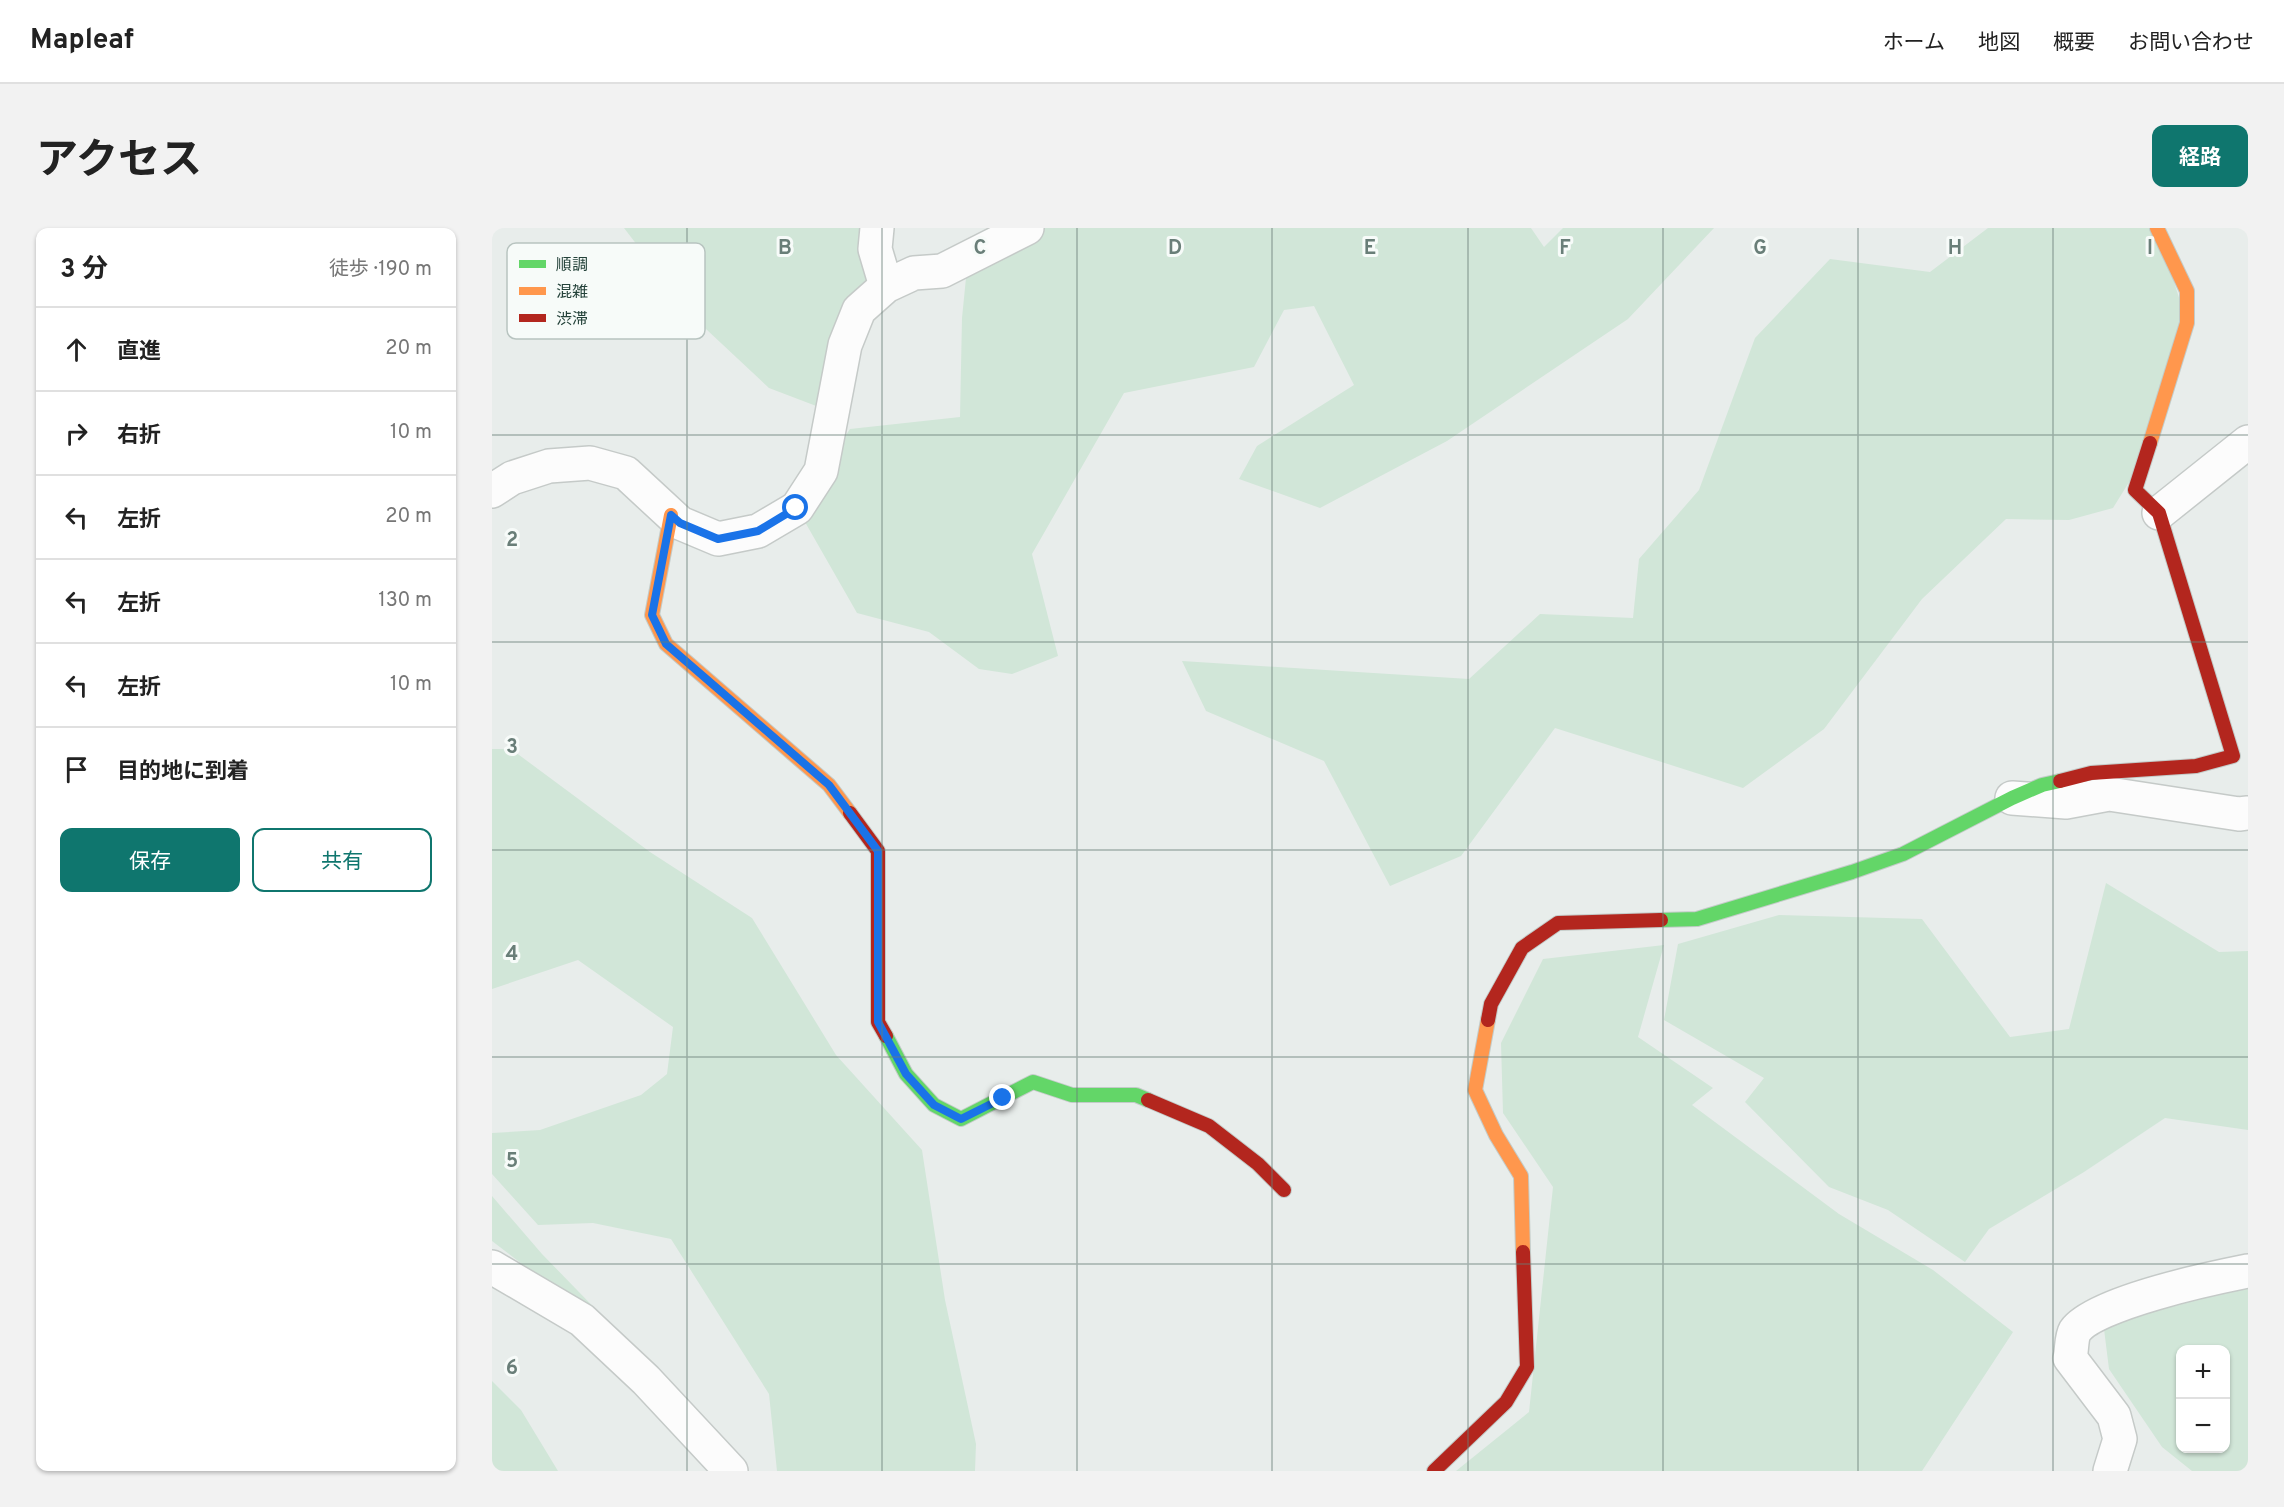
<!DOCTYPE html>
<html lang="ja">
<meta charset="utf-8">
<style>
:root{--surface:#fff;--page:#f2f2f2;--text:#222;--muted:#767676;--line:#e0e0e0;--accent:#0f766e}
body{margin:0;font-family:Overpass,"Noto Sans JP",sans-serif;background:var(--page);color:var(--text)}
.controls{position:absolute;right:18px;bottom:18px;display:grid;overflow:hidden;border-radius:12px;box-shadow:0 2px 4px #0004}
.controls button{width:54px;height:54px;display:grid;place-items:center;padding:0;border:0;border-bottom:2px solid var(--line);background:var(--surface);color:var(--text);font:30px sans-serif}
.stop{position:absolute;width:18px;height:18px;margin:-14px;border:4px solid #1a73e8;border-radius:50%;background:#fff}
.stop.end{background:#1a73e8;border-color:#fff;box-shadow:0 2px 6px #0008}
.list{margin:0;padding:0;list-style:none}
h2{display:flex;justify-content:space-between;align-items:center;height:78px;margin:0;padding:0 24px;font-size:26px}
h2 small{font-size:20px;font-weight:400;color:var(--muted)}
.list li{display:grid;grid-template-columns:39px 1fr auto;gap:18px;align-items:center;box-sizing:border-box;height:84px;padding:0 24px;border-top:2px solid var(--line)}
.list b{display:block;font-size:22px;white-space:nowrap}
.list em{font-size:20px;font-style:normal;color:var(--muted)}
.actions{display:flex;gap:12px;padding:18px 24px}
.actions a{flex:1;padding:14px 0;border:2px solid var(--accent);border-radius:12px;text-align:center;font-size:21px;color:var(--accent)}
.actions .main{background:var(--accent);color:#fff}
.icon{flex:none;width:33px;height:33px;fill:none;stroke:currentColor;stroke-width:2;stroke-linecap:round;stroke-linejoin:round}
.map{position:relative;flex:none;width:1756px;height:1243px;overflow:hidden;border-radius:12px}
header{display:flex;align-items:center;gap:36px;box-sizing:border-box;height:84px;padding:0 30px;background:var(--surface);border-bottom:2px solid var(--line)}
header strong{font-size:28px}
nav{display:flex;gap:33px;margin-inline-start:auto;font-size:21px}
.intro{display:flex;align-items:center;justify-content:space-between;box-sizing:border-box;height:144px;padding:0 36px}
h1{margin:0;font-size:42px}
.button{padding:15px 27px;border-radius:12px;background:var(--accent);color:#fff;font-size:21px;font-weight:700}
main{display:flex;gap:36px;padding:0 36px}
aside{flex:1;background:var(--surface);border-radius:12px;box-shadow:0 2px 4px #0004}
.map>svg:first-child{display:block}
</style>
<header>
<strong>Mapleaf</strong>
<nav><a>ホーム</a><a>地図</a><a>概要</a><a>お問い合わせ</a></nav>
</header>
<div class="intro"><h1>アクセス</h1><a class="button">経路</a></div>
<main>
<aside>
<h2>3 分<small>徒歩 · 190 m</small></h2>
<ul class="list">
<li><svg class="icon" aria-label="ahead" viewBox="0 0 24 24"><path d="M12 20V5M6 11l6-6 6 6"/></svg><div><b>直進</b></div><em>20 m</em></li>
<li><svg class="icon" aria-label="right" viewBox="0 0 24 24"><path d="M7 20v-9h11M14 6l5 5-5 5"/></svg><div><b>右折</b></div><em>10 m</em></li>
<li><svg class="icon" aria-label="left" viewBox="0 0 24 24"><path d="M17 20v-9H6M10 6l-5 5 5 5"/></svg><div><b>左折</b></div><em>20 m</em></li>
<li><svg class="icon" aria-label="left" viewBox="0 0 24 24"><path d="M17 20v-9H6M10 6l-5 5 5 5"/></svg><div><b>左折</b></div><em>130 m</em></li>
<li><svg class="icon" aria-label="left" viewBox="0 0 24 24"><path d="M17 20v-9H6M10 6l-5 5 5 5"/></svg><div><b>左折</b></div><em>10 m</em></li>
<li><svg class="icon" aria-label="arrive" viewBox="0 0 24 24"><path d="M6 21V4h12l-3 4 3 4H6"/></svg><div><b>目的地に到着</b></div></li>
</ul>
<div class="actions"><a class="main">保存</a><a>共有</a></div>
</aside>
<div class="map">
<svg width="1756" height="1243" viewBox="0 0 1756 1243">
<rect width="100%" height="100%" fill="#e8edeb"/>
<path fill="#d1e6d8" fill-rule="evenodd" d="M132,0h263l-55,184 -63,-24 -78,-73z
M535,0h504l13,19 19,-19h151l-86,91 -181,122 -127,67 -81,-29 18,-33 97,-61 -40,-79 -30,4 -30,57 -130,26 -92,161 26,102 -46,18 -33,-5 -50,-37 -72,-19 -60,-105 53,-79 110,-12 2,-99 6,-60z
M1496,0h169l30,95 -40,130 -34,55 -44,12 -63,-1 -84,80 -98,130 -81,59 -188,-60 -94,128 -71,30 -66,-125 -118,-50 -24,-50 287,18 71,-65 93,4 6,-59 60,-69 56,-152 75,-79 100,13z
M0,521h19l139,103 102,66 84,137 86,95 23,150 31,144 -1,27h-198l-8,-77 -98,-155 -78,-16 -55,2 -46,-51v-41l48,-3 101,-35 26,-21 6,-47 -95,-67 -86,29z
M1614,655l113,69 29,-1v179l-83,-12 -81,54 -95,57 -24,33 -77,-52 -59,-23 -84,-85 19,-24 -100,-58 14,-76 101,-29 143,4 88,118 59,-8z
M1172,717l-26,92 75,51 -21,17 147,109 94,56 80,62 -91,139h-466l73,-59 24,-225 -50,-74 -2,-70 42,-84z
M0,968l50,58 71,73 -1,6 -120,-92z
M1756,1057v186h-56l-30,-24 -53,-78 -6,-48zM1688,1122h46v98h-46z
M0,1153l29,29 37,61h-66z"/>
<g fill="none" stroke-linecap="round" stroke-linejoin="round">
<g stroke="#c5cac8" stroke-width="36">
<path id="street" d="M385,0l-2,21 11,37
M0,263l20,-13 37,-12 41,-3 36,10 54,50 38,16 40,-8 39,-23 24,-37 24,-126 14,-35 27,-24 28,-13 28,-2 85,-43
M1667,285l89,-71
M1520,570l54,4 43,-8 130,20 9,-1
M0,1039l90,53 64,60 85,91
M1618,1243l10,-32 -6,-23 -44,-58c2,-7 1,-20 5,-27 19,-28 138,-53 173,-60"/>
</g>
<g stroke="#c3cbc8" stroke-width="16">
<path id="fast" d="M1169,692l36,-1 155,-47 51,-18 109,-56 30,-13 18,-4
M394,808l20,38 28,31 27,14 72,-37 39,13h64l12,5"/>
</g>
<g stroke="#c3cbc8" stroke-width="16">
<path id="slow" d="M1658,215l37,-120v-32l-30,-63
M179,287l-19,100 14,29 163,141 21,28
M996,792l-13,70 21,45 25,41 2,76"/>
</g>
<g stroke="#c3cbc8" stroke-width="16">
<path id="jam" d="M1568,553l31,-8 105,-7 37,-10 -74,-243 -24,-23 15,-47
M358,585l28,38v171l8,14
M996,792l3,-16 31,-56 36,-25 103,-3
M656,872l61,26 49,38 26,26
M942,1243l72,-69 21,-35 -4,-115"/>
</g>
<use href="#street" stroke="#fcfcfc" stroke-width="33"/>
<use href="#fast" stroke="#63d668" stroke-width="14"/>
<use href="#slow" stroke="#ff974d" stroke-width="14"/>
<use href="#jam" stroke="#b3261e" stroke-width="14"/>
</g>
<g fill="none" stroke-linecap="round" stroke-linejoin="round">
<path stroke="#1a73e8" stroke-width="8" d="M304,280l-38,23 -40,8 -38,-16 -9,-8 -19,100 14,29 163,141 49,66v171l28,52 28,31 27,14 42,-21"/>
</g>
<path fill="none" stroke="#697e78" stroke-width="1.5" stroke-opacity="0.55" d="M195,0v1243M390,0v1243M585,0v1243M780,0v1243M976,0v1243M1171,0v1243M1366,0v1243M1561,0v1243M0,207h1756M0,414h1756M0,622h1756M0,829h1756M0,1036h1756"/>
<rect x="15" y="15" width="198" height="96" rx="9" fill="#f7fbf9" stroke="#b8c4c0" stroke-width="1.5"/>
<rect x="27" y="32" width="27" height="8" fill="#63d668"/>
<rect x="27" y="59" width="27" height="8" fill="#ff974d"/>
<rect x="27" y="86" width="27" height="8" fill="#b3261e"/>
<g font-size="16" fill="#24423a">
<text x="64" y="42">順調</text>
<text x="64" y="69">混雑</text>
<text x="64" y="96">渋滞</text>
</g>
<g font-size="20" text-anchor="middle" font-weight="bold" fill="#697e78" stroke="#f7fbf9" stroke-width="6" stroke-linejoin="round" paint-order="stroke">
<text x="293" y="26">B</text>
<text x="488" y="26">C</text>
<text x="683" y="26">D</text>
<text x="878" y="26">E</text>
<text x="1073" y="26">F</text>
<text x="1268" y="26">G</text>
<text x="1463" y="26">H</text>
<text x="1658" y="26">I</text>
<text x="20" y="318">2</text>
<text x="20" y="525">3</text>
<text x="20" y="732">4</text>
<text x="20" y="939">5</text>
<text x="20" y="1146">6</text>
</g>
</svg>
<div class="controls">
<button>+</button>
<button>−</button>
</div>
<div class="stop" style="left:304px;top:280px"></div>
<div class="stop end" style="left:511px;top:870px"></div>
</div>
</main>
